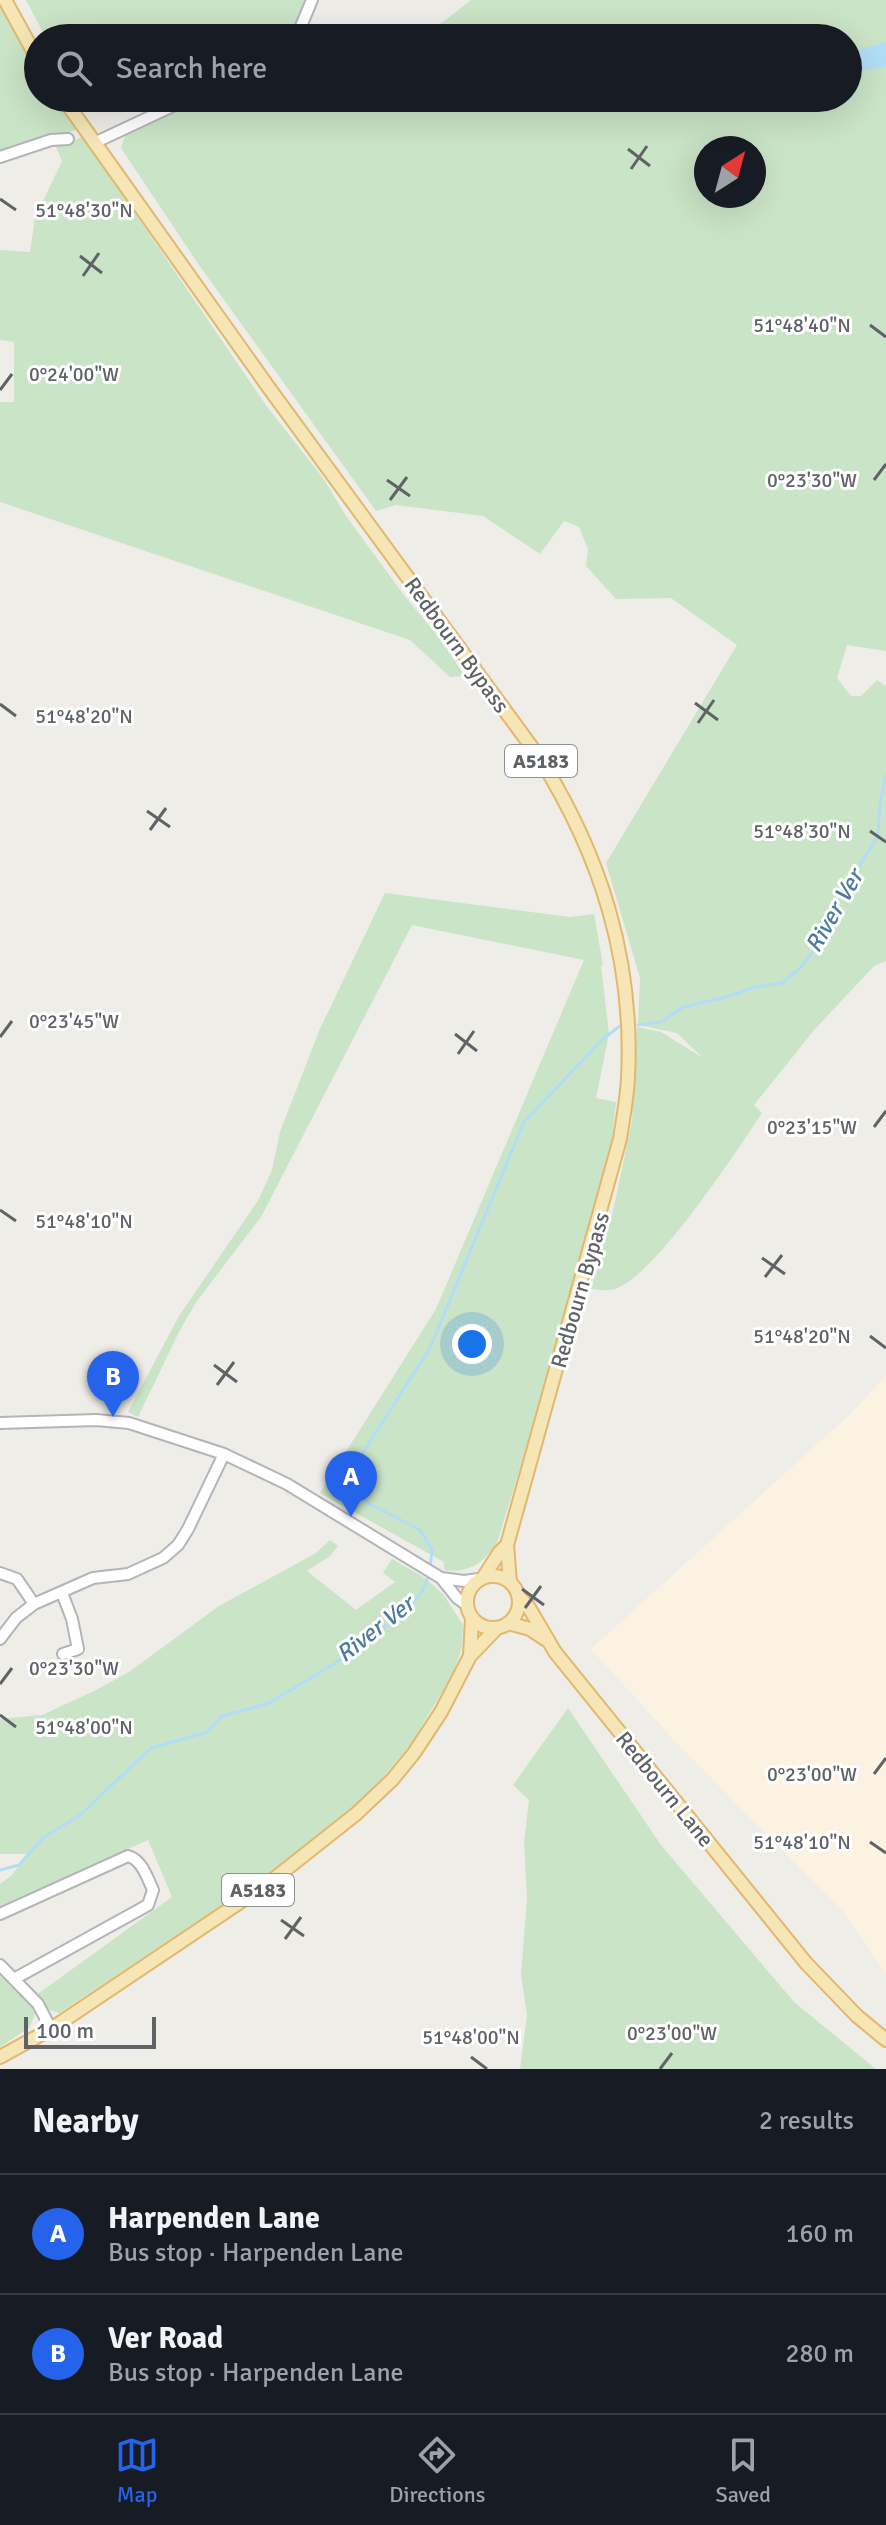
<!DOCTYPE html>
<meta charset="utf-8">
<style>
:root{--surface:#171b24;--page:#20242c;--text:#f1f3f6;--muted:#9ea1a6;--line:#363941;--accent:#2563eb}
body{margin:0;font-family:Signika,sans-serif;background:var(--page);color:var(--text)}
.compass{position:absolute;left:694px;top:136px;width:72px;height:72px;border-radius:50%;background:var(--surface);box-shadow:0 8px 32px #0002;rotate:36deg}
.scale{position:absolute;left:24px;bottom:20px;width:132px;box-sizing:border-box;padding-left:8px;border:4px solid #5f6366;border-top:0;font-size:22px;line-height:28px;white-space:nowrap;color:#5f6366;-webkit-text-stroke:6px #fff;paint-order:stroke}
.you{position:absolute;left:472px;top:1344px;width:28px;height:28px;margin:-20px;border:6px solid #fff;border-radius:50%;background:#1a73e8;box-shadow:0 0 0 12px #1a73e833}
.badge{display:grid;place-items:center;width:52px;height:52px;border-radius:50%;background:var(--accent);color:#fff;font-size:26px;font-weight:700}
.pin{position:absolute;translate:-50% -66px;filter:drop-shadow(0 2px 4px #0008)}
.pin::after{content:'';position:absolute;top:42px;width:28px;height:24px;background:inherit;clip-path:polygon(0 0,100% 0,50% 100%)}
.list{margin:0;padding:0;list-style:none}
h2{display:flex;justify-content:space-between;align-items:center;height:104px;margin:0;padding:0 32px;font-size:34px}
h2 small{font-size:26px;font-weight:400;color:var(--muted)}
.list li{display:grid;grid-template-columns:52px 1fr auto;gap:24px;align-items:center;box-sizing:border-box;height:120px;padding:0 32px;border-top:2px solid var(--line)}
.list b{display:block;font-size:30px;white-space:nowrap}
.list p{margin:0;font-size:26px;white-space:nowrap;color:var(--muted)}
.list em{font-size:26px;font-style:normal;color:var(--muted)}
.icon{flex:none;width:44px;height:44px;fill:none;stroke:currentColor;stroke-width:2;stroke-linecap:round;stroke-linejoin:round}
.map{position:relative;flex:none;width:886px;height:2069px;overflow:hidden}
.search{position:absolute;background:var(--surface);box-shadow:0 8px 32px #0002;left:24px;right:24px;top:24px;height:88px;display:flex;align-items:center;gap:20px;box-sizing:border-box;padding:0 28px;border-radius:44px;color:var(--muted);font-size:30px}
.sheet{height:344px;background:var(--surface)}
nav{display:flex;justify-content:space-around;align-items:center;box-sizing:border-box;height:112px;border-top:2px solid var(--line);background:var(--surface);font-size:22px;color:var(--muted)}
nav a{display:grid;justify-items:center;gap:4px}
nav .on{color:var(--accent)}
.map>svg:first-child{display:block}
</style>
<div class="map">
<svg width="886" height="2069" viewBox="0 0 886 2069">
<rect width="100%" height="100%" fill="#efede8"/>
<path fill="#fbf2e2" d="M886,1376v598l-41,-60 -173,-176 -81,-89 255,-231z"/>
<path fill="#cae4c7" fill-rule="evenodd" d="M26,0h281l-17,36 -3,2h-241z
M471,0h415v651l-39,-6 -10,33 14,18h10l16,-16 9,6v275l-12,5 -59,63 -61,76 8,8c-26,39 -106,162 -147,176 -8,2 -16,1 -24,0l22,-78 19,-90 5,-94 24,5 42,26 -26,-25 -39,-8 2,-47 -34,-115 131,-218 -66,-47 -55,1 -30,-33 2,-17 -9,-22 -15,-6 -24,33 -57,-38 -87,-11 -20,6 -175,-243 -80,-120 4,-12 9,-7 68,-31h646v-60h-431l30,-19zM706,148h48v48h-48z
M0,5l38,66v27h18l21,31 -11,5h-18l-48,17z
M83,137l185,271 55,70 23,38 57,78 37,45 25,37 -15,1 -40,-37 -410,-138v-100h14v-60l-14,-2v-90l30,2 5,-34 27,-57 -8,-18 15,-1z
M385,893l185,24 24,-3 9,51 -2,1 8,68 -13,64 20,4 -4,38 -26,113 -89,290c-15,21 -27,30 -53,27v-8l-124,-69 116,-184 148,-349 -172,-35 -151,292 -64,84 -17,29 -42,87 -10,-5 51,-96 80,-117 13,-29 8,-38 39,-101z
M330,1540l8,6 -8,10 -23,15 49,39 39,-28 -12,-9 9,-14 33,19 18,16 20,31 -1,22 -8,26 -44,72 -38,46 -78,66 -235,156 -13,-4 -11,-13 137,-99 -24,-57 -148,67v-23l12,-9 16,-21h-28v-135l42,-4 54,-25 33,-18 90,-66 97,-53z
M568,1708l93,137 133,157 82,67h-356l7,-54 -6,-40 6,-77 -3,-56 5,-42 -16,-15z
M0,1973l33,32 3,7 -7,16 -29,19z"/>
<path fill="#b1def6" d="M886,42v25l-21,3 -17,11v-28z"/>
<g fill="none" stroke-linecap="round" stroke-linejoin="round">
<path stroke="#b1def6" stroke-width="3" d="M638,1025l23,-3 22,-15 40,-9 32,-11 27,-4 18,-15 19,-24 22,-49 37,-59 2,-33 6,-27
M430,1568l2,-18 -12,-20 -52,-27 -10,-20 1,-24 71,-111 94,-226 80,-84 16,-12
M0,1870l19,-5 25,-28 35,-21 72,-68 56,-16 15,-16 47,-13 68,-41 70,-52 15,-18 7,-17"/>
<g stroke="#b3b5b8" stroke-width="14">
<path id="minor" d="M296,38l16,-38
M94,143l96,-45
M0,157l51,-17 17,-1
M0,1423l96,-3 33,3 95,31 63,30 154,94 23,3 15,-2
M0,1573l17,6 17,25
M441,1578l16,20 10,7
M62,1593l10,26 6,30 -15,5
M0,1639l16,-21 18,-14 59,-26 35,-4 35,-16 15,-13 10,-16 36,-75
M0,1914l128,-58c14,4 19,21 25,34l-5,15 -134,74
M0,1965l38,39 13,25"/>
</g>
<g stroke="#e2b76e" stroke-width="16">
<path id="major" d="M5,0l33,60
M63,98l206,290 270,369c62,99 95,203 89,321 -1,20 -5,41 -8,61l-113,406 3,37
M467 1602a26 26 0 1 1 52 0a26 26 0 1 1-52 0Z
M483,1578l16,-25 8,-8
M518,1596l10,10 27,46 251,311 51,53 29,24
M508,1623l22,6 15,10
M470,1656l2,-38
M0,2057l51,-28 219,-147 86,-68 36,-34 22,-27 27,-41 29,-56 27,-28"/>
</g>
<use href="#minor" stroke="#fff" stroke-width="10"/>
<use href="#major" stroke="#f6e6b6" stroke-width="12"/>
</g>
<path fill="none" stroke="#5f6366" stroke-width="3" d="M628,149l22,17M631,169l16,-23M0,199l16,11M80,256l22,17M83,276l16,-23M870,325l16,12M0,390l12,-16M387,480l23,16M874,480l12,-16M390,500l17,-23M695,703l23,17M0,704l16,12M698,723l16,-23M147,811l23,16M150,830l16,-22M870,831l16,11M455,1034l22,17M0,1037l12,-16M458,1054l16,-23M874,1127l12,-16M0,1210l16,11M762,1258l23,16M765,1277l17,-22M870,1336l16,12M214,1365l23,17M217,1385l17,-23M522,1589l22,16M525,1608l16,-22M0,1684l12,-16M0,1715l16,12M874,1774l12,-16M870,1842l16,11M281,1920l23,16M285,1939l16,-22M471,2057l16,12M660,2069l12,-16"/>
<g text-anchor="middle" dominant-baseline="central" stroke-width="6" stroke-linejoin="round" paint-order="stroke">
<g fill="#fff" stroke="#8f9294" stroke-width="2">
<rect x="505" y="745" width="72" height="32" rx="6"/>
<rect x="222" y="1874" width="72" height="32" rx="6"/>
</g>
<g font-size="20" font-weight="bold" fill="#5f6366">
<text x="541" y="761">A5183</text>
<text x="258" y="1890">A5183</text>
</g>
<g font-size="22" fill="#5f6366" stroke="#fff">
<text transform="translate(457 645) rotate(54)">Redbourn Bypass</text>
<text transform="translate(580 1290) rotate(-74)">Redbourn Bypass</text>
<text transform="translate(665 1789) rotate(51)">Redbourn Lane</text>
</g>
<g font-size="24" font-style="italic" fill="#4c7b9e" stroke="#fff">
<text transform="translate(834 911) rotate(-60)">River Ver</text>
<text transform="translate(375 1629) rotate(-38)">River Ver</text>
</g>
</g>
<g font-size="20" text-anchor="middle" fill="#5f6366" stroke="#fff" stroke-width="6" stroke-linejoin="round" paint-order="stroke">
<text x="84" y="217">51°48'30"N</text>
<text x="802" y="332">51°48'40"N</text>
<text x="74" y="381">0°24'00"W</text>
<text x="812" y="487">0°23'30"W</text>
<text x="84" y="723">51°48'20"N</text>
<text x="802" y="838">51°48'30"N</text>
<text x="74" y="1028">0°23'45"W</text>
<text x="812" y="1134">0°23'15"W</text>
<text x="84" y="1228">51°48'10"N</text>
<text x="802" y="1343">51°48'20"N</text>
<text x="74" y="1675">0°23'30"W</text>
<text x="84" y="1734">51°48'00"N</text>
<text x="812" y="1781">0°23'00"W</text>
<text x="802" y="1849">51°48'10"N</text>
<text x="672" y="2040">0°23'00"W</text>
<text x="471" y="2044">51°48'00"N</text>
</g>
</svg>
<svg class="compass" viewBox="-18 -18 36 36"><path d="M0-13l5 13h-10z" fill="#e53935"/><path d="M0 13l5-13h-10z" fill="#9ea1a6"/></svg>
<div class="scale">100 m</div>
<div class="you"></div>
<div class="pin badge" style="left:351px;top:1517px">A</div>
<div class="pin badge" style="left:113px;top:1417px">B</div>
<div class="search"><svg class="icon" aria-label="search" viewBox="0 0 24 24"><circle cx="10" cy="10" r="6"/><path d="M15 15l6 6"/></svg>Search here</div>
</div>
<section class="sheet">
<h2>Nearby<small>2 results</small></h2>
<ul class="list">
<li><span class="badge">A</span><div><b>Harpenden Lane</b><p>Bus stop · Harpenden Lane</p></div><em>160 m</em></li>
<li><span class="badge">B</span><div><b>Ver Road</b><p>Bus stop · Harpenden Lane</p></div><em>280 m</em></li>
</ul>
</section>
<nav>
<a class="on"><svg class="icon" aria-label="map" viewBox="0 0 24 24"><path d="M3 6l6-2 6 2 6-2v14l-6 2-6-2-6 2zM9 4v14M15 6v14"/></svg>Map</a>
<a><svg class="icon" aria-label="directions" viewBox="0 0 24 24"><path d="M12 3l9 9-9 9-9-9zM9 14v-3h6M13 9l2 2-2 2"/></svg>Directions</a>
<a><svg class="icon" aria-label="saved" viewBox="0 0 24 24"><path d="M7 4h10v16l-5-4-5 4z"/></svg>Saved</a>
</nav>
